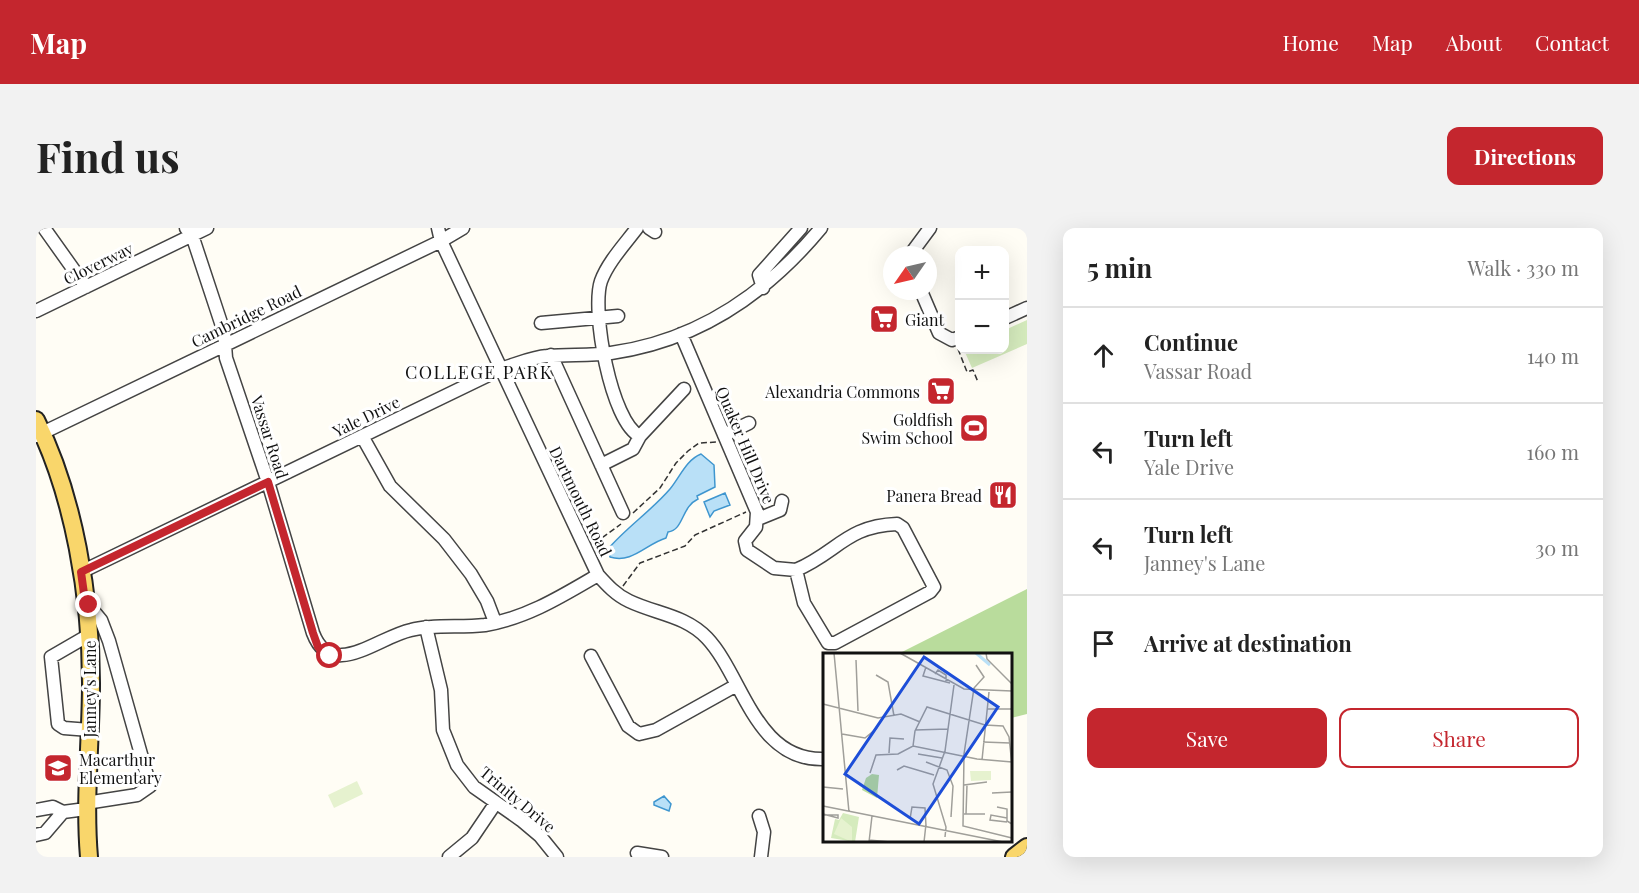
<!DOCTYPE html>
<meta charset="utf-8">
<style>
:root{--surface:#fff;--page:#f2f2f2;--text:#222;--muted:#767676;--line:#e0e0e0;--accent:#c4262e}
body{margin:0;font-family:"Playfair Display",serif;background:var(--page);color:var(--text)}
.controls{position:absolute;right:18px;top:18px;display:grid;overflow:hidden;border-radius:12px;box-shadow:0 6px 24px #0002}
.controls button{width:54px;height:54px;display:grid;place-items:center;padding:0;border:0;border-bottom:2px solid var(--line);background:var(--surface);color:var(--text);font:30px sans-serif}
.compass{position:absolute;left:847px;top:18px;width:54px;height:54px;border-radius:50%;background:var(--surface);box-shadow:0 6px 24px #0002;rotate:236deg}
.stop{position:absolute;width:18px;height:18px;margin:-14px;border:4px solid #c4262e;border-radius:50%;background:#fff}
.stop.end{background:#c4262e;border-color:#fff;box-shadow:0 2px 6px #0008}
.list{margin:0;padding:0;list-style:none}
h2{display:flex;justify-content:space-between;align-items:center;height:78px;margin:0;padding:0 24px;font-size:26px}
h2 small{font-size:20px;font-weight:400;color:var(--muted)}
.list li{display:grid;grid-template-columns:39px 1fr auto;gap:18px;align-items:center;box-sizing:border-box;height:96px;padding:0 24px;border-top:2px solid var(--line)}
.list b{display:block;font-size:22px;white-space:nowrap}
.list p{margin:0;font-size:20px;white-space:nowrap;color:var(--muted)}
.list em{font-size:20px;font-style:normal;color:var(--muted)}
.actions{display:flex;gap:12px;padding:18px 24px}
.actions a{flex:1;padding:14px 0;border:2px solid var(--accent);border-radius:12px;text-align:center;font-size:21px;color:var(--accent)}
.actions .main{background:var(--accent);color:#fff}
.icon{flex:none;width:33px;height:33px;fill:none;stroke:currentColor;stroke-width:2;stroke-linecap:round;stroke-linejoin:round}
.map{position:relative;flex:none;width:991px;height:629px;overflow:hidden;border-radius:12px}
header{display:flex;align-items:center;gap:36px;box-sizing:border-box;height:84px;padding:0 30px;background:var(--accent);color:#fff}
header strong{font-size:28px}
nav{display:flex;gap:33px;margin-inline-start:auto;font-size:21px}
.intro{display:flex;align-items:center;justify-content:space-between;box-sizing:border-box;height:144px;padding:0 36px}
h1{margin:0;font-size:42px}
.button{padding:15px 27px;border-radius:12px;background:var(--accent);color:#fff;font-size:21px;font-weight:700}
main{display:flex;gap:36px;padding:0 36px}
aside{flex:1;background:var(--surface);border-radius:12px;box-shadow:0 6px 24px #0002}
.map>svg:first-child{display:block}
</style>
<header>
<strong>Map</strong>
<nav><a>Home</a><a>Map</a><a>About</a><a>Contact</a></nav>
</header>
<div class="intro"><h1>Find us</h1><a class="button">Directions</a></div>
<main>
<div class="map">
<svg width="991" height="629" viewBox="0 0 991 629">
<rect width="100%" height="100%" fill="#fffdf5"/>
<path fill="#d5ebbd" d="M991,92v24l-55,24 -8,-18h41v-20z"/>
<path fill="#b9dc9c" d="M991,361v125l-16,4v-63l-113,-1z"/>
<path fill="#e6f2cf" d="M321,553l6,13 -29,14 -6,-13z"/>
<path fill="#b9e0f7" stroke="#3f96cf" stroke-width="1.5" d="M665,226l13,11 1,22 -18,9 1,3c-17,8 -14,31 -30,33l-2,6c-20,6 -34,26 -56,19l-2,-8c19,-22 43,-38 62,-60 10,-12 16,-29 31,-35z
M689,265l5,12 -16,6 -4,6 -6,-15z
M628,568l7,8 -2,7 -15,-6v-3z"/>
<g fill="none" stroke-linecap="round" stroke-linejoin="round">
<g stroke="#444" stroke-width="15">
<path id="minor" d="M8,0l42,59
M150,0l6,7 32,97 2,26 42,124 45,151c18,48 65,4 98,-3 24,-6 49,-2 74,-5 42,-7 77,-29 113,-50
M402,0l3,13 157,334c9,10 18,20 31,26 27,13 56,14 78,37 36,38 48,124 118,121
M601,0c-12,16 -29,34 -36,53 -10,29 10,142 39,155
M613,0l6,4
M874,27l20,-27
M727,60l-4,-13 42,-47
M885,63l18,42 13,7 8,-3
M0,83l171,-83
M969,90l22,-10
M505,95l77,-7
M645,106l76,178 -1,15 -11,14 2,9 27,18 22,2
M515,127l72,158
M688,207l25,-12
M0,208l405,-195 22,-13
M326,208l28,50 54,53 27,35 16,27 8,21
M565,237l32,-16 7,-13 44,-47
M722,291l22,-9 2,-9
M861,296l6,4 31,59 -4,5 -95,51h-7l-24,-40 -8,-33c42,-18 50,-44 101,-46z
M45,344l422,-204c14,-4 29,-11 44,-12 21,-2 43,0 64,-3 86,-12 155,-59 210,-125
M390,399l15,63 2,40 14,35 17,22 47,33 19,16 17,21
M53,407l-38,22 7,67 6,4 26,2
M555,428l37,70 11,8 17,-4 79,-44
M50,575l51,-8 13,-9 -41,-145 -8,-21 -15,-18
M0,582l17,-3 10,5 23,-3
M723,588l5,16 -3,25
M0,607l9,-2 18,-21
M601,625l25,4
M413,629l23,-19 23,-34"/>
</g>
<g stroke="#222" stroke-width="20">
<path id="major" d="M0,192c38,75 55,179 55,263 0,58 -7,116 -2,174
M978,629l13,-10"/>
</g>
<path stroke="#333" stroke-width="1.5" stroke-dasharray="6 3" stroke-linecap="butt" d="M922,121l9,23 6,-2 5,12
M597,285l27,-25 16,-25 12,-12 11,-8 18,-1
M559,315l26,-19
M587,358l17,-23 45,-17 10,-11 51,-23"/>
<use href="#minor" stroke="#fff" stroke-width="12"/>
<use href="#major" stroke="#f9d66b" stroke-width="16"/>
</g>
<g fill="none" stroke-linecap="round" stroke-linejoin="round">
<path stroke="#c4262e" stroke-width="8" d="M53,377l-4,-4 -4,-29 187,-90 45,151 5,14 12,9"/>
</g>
<defs>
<g id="supermarket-square" transform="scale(1.5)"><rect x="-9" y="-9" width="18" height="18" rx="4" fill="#c4262e" stroke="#fff"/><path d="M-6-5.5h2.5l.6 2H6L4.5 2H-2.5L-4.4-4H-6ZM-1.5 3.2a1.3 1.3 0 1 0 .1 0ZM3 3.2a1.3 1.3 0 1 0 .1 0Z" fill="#fff"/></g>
<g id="stadium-square" transform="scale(1.5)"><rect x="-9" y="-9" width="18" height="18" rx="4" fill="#c4262e" stroke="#fff"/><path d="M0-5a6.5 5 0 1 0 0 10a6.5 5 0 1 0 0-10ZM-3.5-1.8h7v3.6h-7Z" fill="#fff"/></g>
<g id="restaurant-square" transform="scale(1.5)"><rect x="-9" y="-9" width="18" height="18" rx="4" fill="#c4262e" stroke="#fff"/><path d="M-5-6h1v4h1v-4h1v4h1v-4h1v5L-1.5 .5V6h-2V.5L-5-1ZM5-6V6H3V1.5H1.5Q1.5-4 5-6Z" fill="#fff"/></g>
<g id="school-square" transform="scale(1.5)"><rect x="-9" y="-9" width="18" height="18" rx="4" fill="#c4262e" stroke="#fff"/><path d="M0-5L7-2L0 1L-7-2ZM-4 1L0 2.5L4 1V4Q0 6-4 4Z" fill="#fff"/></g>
</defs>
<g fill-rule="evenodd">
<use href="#supermarket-square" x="848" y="91"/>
<use href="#supermarket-square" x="905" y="163"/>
<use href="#stadium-square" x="938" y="200"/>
<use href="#restaurant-square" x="967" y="267"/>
<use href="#school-square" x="22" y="540"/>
</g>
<g text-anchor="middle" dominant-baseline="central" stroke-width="6" stroke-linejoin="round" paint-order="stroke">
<g font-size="16" fill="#111" stroke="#fff">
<text transform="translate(62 35) rotate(-26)">Cloverway</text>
<text transform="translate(210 88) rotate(-26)">Cambridge Road</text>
<text transform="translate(330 188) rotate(-26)">Yale Drive</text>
<text transform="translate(234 209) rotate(72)">Vassar Road</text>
<text transform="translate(710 217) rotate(67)">Quaker Hill Drive</text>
<text transform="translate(545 273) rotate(64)">Dartmouth Road</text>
<text transform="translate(53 461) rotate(-90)">Janney's Lane</text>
<text transform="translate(482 571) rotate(40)">Trinity Drive</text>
</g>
<g font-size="16" fill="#111" stroke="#fff" text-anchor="end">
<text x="869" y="91" text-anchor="start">Giant</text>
<text x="884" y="163">Alexandria Commons</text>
<text x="917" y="191">Goldfish<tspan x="917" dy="18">Swim School</tspan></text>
<text x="946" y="267">Panera Bread</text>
<text x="43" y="531" text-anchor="start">Macarthur<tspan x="43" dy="18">Elementary</tspan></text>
</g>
<g font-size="18" letter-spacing="1.5" fill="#111" stroke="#fff">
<text x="443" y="144">COLLEGE PARK</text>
</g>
</g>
<g transform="translate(787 425)">
<rect width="189" height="189" fill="#fffdf5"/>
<path d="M20,160l16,4 -4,25 -24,-4 4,-19 4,1z" fill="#d5ebbd"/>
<path d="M49,121l7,1 -2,23 -15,-8 4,-12z" fill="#b9dc9c"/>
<path d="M147,118h21v9l-20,1zM18,165l11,9v15l-18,-8z" fill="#e6f2cf"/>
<path fill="none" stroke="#b9e0f7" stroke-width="3" d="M153,0l14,12"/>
<path fill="none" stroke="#a09f9a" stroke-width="1.5" d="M11,0l15,159M77,0l64,36 48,2M163,0l1,6 25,25M33,7l2,51M153,12l8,12 -10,11 -10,66 -1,72 49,12M103,14l-3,9 27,7M112,21l3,-4 8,5v6M53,22l12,7 6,34M0,51l55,14 23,-4 19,8M164,56h25M92,77l33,-1M19,81l23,4 12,-10M160,89l27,1M90,93l2,-15 12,-24 58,18 18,1 6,11 3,28M66,100l1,-15 14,1M95,101l24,4M159,107l7,-68M103,109l21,8 6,16 -2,31M74,117l7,-4 30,9M47,120l6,-18 22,-1 15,-8 64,13 35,3M141,132l23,-3M0,134l20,2M169,140l20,-1M0,153l180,36M174,154l10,2v12l5,3M0,161l15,4v-3h-14M141,161h21M143,161l1,-29M184,165l-16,-3 -1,5 17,2M87,166l2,-12 13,1 1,18M122,184l1,-10 -13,-43 12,-33 9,-66M46,187l21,2M46,189l3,-26M101,189l2,-18"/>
<path fill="#1d4ed8" fill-opacity="0.15" stroke="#1d4ed8" stroke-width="3" d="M101,4l74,50 -79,117 -74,-50z"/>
<rect width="189" height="189" fill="none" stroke="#111" stroke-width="3"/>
</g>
</svg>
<div class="controls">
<button>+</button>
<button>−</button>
</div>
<svg class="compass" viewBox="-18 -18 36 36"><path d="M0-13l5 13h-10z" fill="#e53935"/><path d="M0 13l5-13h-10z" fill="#767676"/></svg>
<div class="stop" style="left:294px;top:428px"></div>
<div class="stop end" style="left:53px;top:377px"></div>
</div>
<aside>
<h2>5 min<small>Walk · 330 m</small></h2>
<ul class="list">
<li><svg class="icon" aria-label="ahead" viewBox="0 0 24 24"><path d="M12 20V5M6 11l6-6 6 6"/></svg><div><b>Continue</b><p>Vassar Road</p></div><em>140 m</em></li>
<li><svg class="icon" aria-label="left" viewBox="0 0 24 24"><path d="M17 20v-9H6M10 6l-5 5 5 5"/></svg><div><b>Turn left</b><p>Yale Drive</p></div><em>160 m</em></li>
<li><svg class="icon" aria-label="left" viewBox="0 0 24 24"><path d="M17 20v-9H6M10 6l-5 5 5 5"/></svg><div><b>Turn left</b><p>Janney's Lane</p></div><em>30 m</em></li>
<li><svg class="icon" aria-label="arrive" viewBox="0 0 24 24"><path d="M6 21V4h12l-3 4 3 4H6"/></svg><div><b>Arrive at destination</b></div></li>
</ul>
<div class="actions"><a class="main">Save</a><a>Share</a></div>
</aside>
</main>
